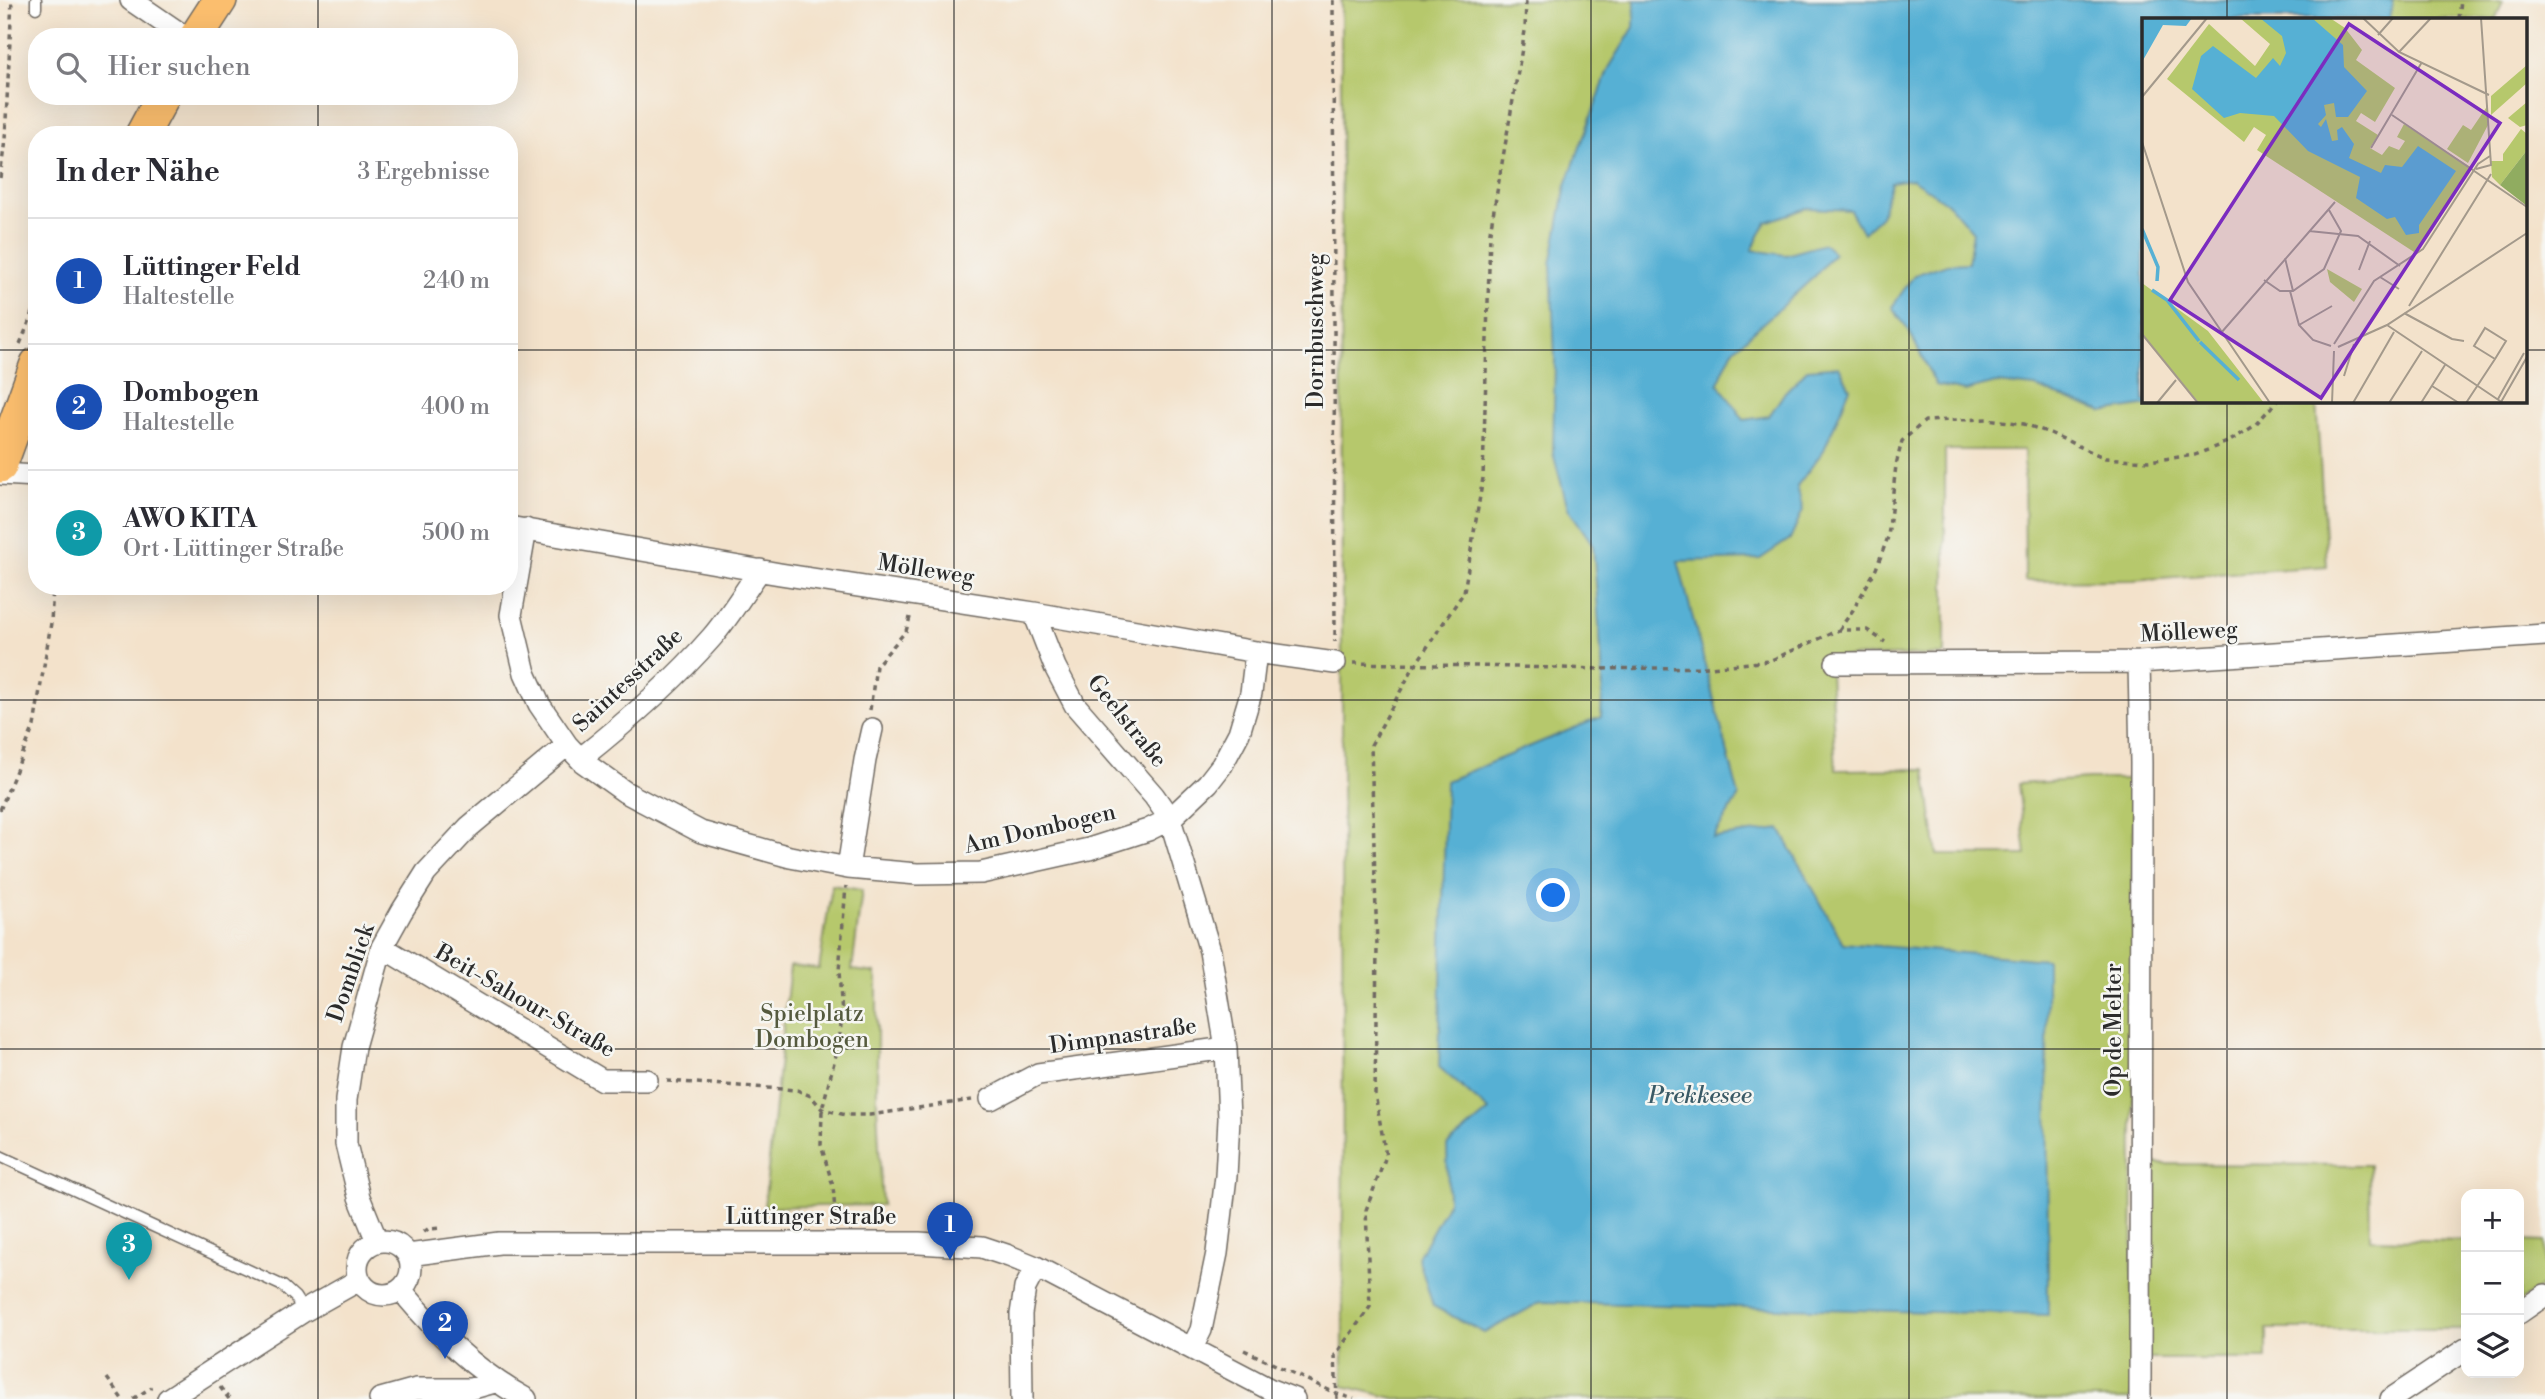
<!DOCTYPE html>
<html lang="de">
<meta charset="utf-8">
<style>
:root{--surface:#fff;--page:#f2f2f3;--text:#2b2b33;--muted:#7c7c81;--line:#e1e1e2;--accent:#c8321e}
body{margin:0;font-family:"Libre Bodoni",serif;background:var(--page);color:var(--text)}
.controls{position:absolute;right:21px;bottom:21px;display:grid;overflow:hidden;border-radius:14px;box-shadow:0 7px 28px #0002}
.controls button{width:63px;height:63px;display:grid;place-items:center;padding:0;border:0;border-bottom:2px solid var(--line);background:var(--surface);color:var(--text);font:35px sans-serif}
.you{position:absolute;left:1554px;top:896px;width:24px;height:24px;margin:-18px;border:5px solid #fff;border-radius:50%;background:#1a73e8;box-shadow:0 0 0 10px #1a73e833}
.badge{display:grid;place-items:center;width:46px;height:46px;border-radius:50%;background:var(--accent);color:#fff;font-size:23px;font-weight:700}
.pin{position:absolute;translate:-50% -58px;filter:drop-shadow(0 2px 4px #0008)}
.pin::after{content:'';position:absolute;top:37px;width:24px;height:21px;background:inherit;clip-path:polygon(0 0,100% 0,50% 100%)}
.list{margin:0;padding:0;list-style:none}
h2{display:flex;justify-content:space-between;align-items:center;height:91px;margin:0;padding:0 28px;font-size:30px}
h2 small{font-size:23px;font-weight:400;color:var(--muted)}
.list li{display:grid;grid-template-columns:46px 1fr auto;gap:21px;align-items:center;box-sizing:border-box;height:126px;padding:0 28px;border-top:2px solid var(--line)}
.list b{display:block;font-size:26px;white-space:nowrap}
.list p{margin:0;font-size:23px;white-space:nowrap;color:var(--muted)}
.list em{font-size:23px;font-style:normal;color:var(--muted)}
.icon{flex:none;width:38px;height:38px;fill:none;stroke:currentColor;stroke-width:2;stroke-linecap:round;stroke-linejoin:round}
.map{position:relative;flex:none;width:2545px;height:1399px;overflow:hidden}
.search{position:absolute;background:var(--surface);box-shadow:0 7px 28px #0002;left:28px;top:28px;width:490px;height:77px;display:flex;align-items:center;gap:18px;box-sizing:border-box;padding:0 24px;border-radius:28px;color:var(--muted);font-size:26px}
.panel{position:absolute;background:var(--surface);box-shadow:0 7px 28px #0002;left:28px;top:126px;width:490px;height:469px;border-radius:28px}
.map>svg:first-child{display:block}
</style>
<div class="map">
<svg width="2545" height="1399" viewBox="0 0 2545 1399">
<rect width="100%" height="100%" fill="#f6f6f2"/>
<filter id="ink" filterUnits="userSpaceOnUse"><feTurbulence type="fractalNoise" baseFrequency=".0143" numOctaves="2"/><feDisplacementMap in="SourceGraphic" scale="14" xChannelSelector="R" yChannelSelector="G"/><feConvolveMatrix kernelMatrix="1 2 1 2 8 2 1 2 1" color-interpolation-filters="sRGB"/></filter>
<filter id="wash" filterUnits="userSpaceOnUse"><feTurbulence type="fractalNoise" baseFrequency=".00686" numOctaves="4" result="noise"/><feDisplacementMap in="SourceGraphic" scale="28" xChannelSelector="R" yChannelSelector="G"/><feGaussianBlur stdDeviation="1.57" result="paint"/><feColorMatrix in="noise" values="0 0 0 0 0 0 0 0 0 0 0 0 0 0 0 0 0 1.4 0 .05"/><feComposite in="paint" operator="in"/></filter>
<g filter="url(#wash)">
<rect width="100%" height="100%" fill="#f3e2cb"/>
<path fill="#b6c86c" stroke="#707a4c" stroke-width="2" d="M1341,0h1162l-7,19h-352v382h172l11,165 -194,14 -108,1 -1,-131h-79v205l-116,2 7,113 89,-1 12,86h89l-8,-71 71,-5h45l-2,620h-734l-55,-13z
M832,885l30,5 -10,80 23,3 2,7v126l5,99 -118,2 26,-241 29,3z
M2146,1164l223,1 1,74 96,2v88h-199v30h-121z
M2519,1241l26,1v42l-26,18z"/>
<path fill="#56b0d4" stroke="#406e80" stroke-width="2" d="M1635,0h758l-4,19h-245v382h31l-72,11 -68,-25 -39,-4 -31,8 -29,-6 -27,-54 -17,-24 22,-32 33,-11 21,-1 5,-31 -23,-27 -38,-26 -21,3 -10,34 -18,17 -13,-23 -43,-2 -41,14 -14,28 34,5 38,-11 10,9 -19,23 -83,75 -14,32 26,37 25,-4 16,-24 23,-23 31,-3 11,22 -26,62 -27,36 6,24 -13,29 -30,20 -82,2 61,235 -26,42 67,-9 63,114 204,17 1,355 -507,-13 -57,31 -51,-27 -15,-49 30,-54 -1,-57 42,-35 -50,-44 7,-286 155,-64 2,-39 -10,-133 -25,-37 -15,-55 2,-94 -4,-95 15,-79 43,-117 25,-41z"/>
</g>
<g filter="url(#ink)">
<g fill="none" stroke-linecap="round" stroke-linejoin="round">
<g stroke="#716b63" stroke-width="13">
<path id="lane" d="M36,8v-8
M0,1156l283,130 12,11 9,14"/>
</g>
<g stroke="#716b63" stroke-width="24">
<path id="street" d="M131,0l54,37
M0,474l37,2
M509,527l271,47 254,39 222,39 79,11
M526,529l-15,86 14,58 14,31 28,41 16,17 42,30 76,40 89,25 58,11 69,6 64,-1 108,-24 59,-19 22,-11 38,-36 14,-18 17,-32 12,-40 5,-41
M1034,613l21,54 20,38 79,91 16,23 40,132 16,97 3,71 -3,57 -9,77 -16,77 -9,18
M2139,662l2,101 -1,636
M1836,663l303,-1 406,-27
M580,759c48,-38 92,-76 132,-122 18,-21 32,-45 48,-67
M848,868l17,-108 7,-31
M382,947l220,133h45
M991,1099l47,-25 188,-26
M377,1241l-18,-44 -13,-53v-44l8,-53 28,-100 20,-36 24,-38 43,-46 98,-82
M357 1268a27 27 0 1 1 54 0a27 27 0 1 1-54 0Z
M408,1255l91,-12h420l63,4 27,9 27,11 235,123 23,9
M401,1290c37,44 74,81 125,109
M2519,1313l26,-18
M168,1399l136,-88 55,-31
M380,1399l36,-10h54l25,-7
M1022,1399l-1,-85 4,-26 11,-21
M2391,1399l75,-50"/>
</g>
<g stroke="#716b63" stroke-width="36">
<path id="primary" d="M196,37l24,-37
M142,135l21,-39
M0,466l37,-102"/>
</g>
<path stroke="#716b63" stroke-width="3.5" stroke-dasharray="5 5" stroke-linecap="butt" d="M1333,0l2,642
M2459,19l2,-19
M0,178l5,-38 7,-140
M20,344l17,-41
M1839,630l14,-20 23,-41 12,-32 8,-72 6,-24 23,-20 62,-2 37,5 26,9 55,25 43,3 47,-6 35,-14 24,-15 23,-25
M1353,663l246,6 112,-2 58,-6 70,-31h28l18,12
M870,710l6,-44 30,-35 5,-17
M0,810l34,-84 17,-103 2,-37
M667,1081l130,9 14,6 11,13 24,6h24l102,-15
M836,1224l-3,-38 -12,-41 1,-36 17,-66 3,-27 -3,-45 7,-85
M424,1232l4,-3 15,-1
M1244,1350l93,44 17,5
M107,1378l15,21
M220,1387l9,12
M133,1399l19,-12
M1337,1399l-2,-44 35,-48 -4,-97 20,-54 -11,-62 2,-147 -6,-202 41,-75 52,-78 19,-114 7,-246 35,-201 1,-31"/>
<use href="#lane" stroke="#fff" stroke-width="10"/>
<use href="#street" stroke="#fff" stroke-width="21"/>
<use href="#primary" stroke="#fbbe6e" stroke-width="33"/>
</g>
</g>
<path fill="none" stroke="#2b2b2b" stroke-width="2" stroke-opacity="0.55" d="M318,0v37M636,0v1399M954,0v1399M1272,0v1399M1591,0v1399M1909,0v1399M2227,0v19M318,96v39M0,350h37M509,350h1635M2526,350h19M2227,401v998M318,586v813M0,700h2545M0,1049h2545"/>
<g text-anchor="middle" dominant-baseline="central" stroke-width="5" stroke-linejoin="round" paint-order="stroke">
<g font-size="23" fill="#2b2b2b" stroke="#f6f6f2">
<text transform="translate(1316 331) rotate(-90)">Dornbuschweg</text>
<text transform="translate(926 570) rotate(9)">Mölleweg</text>
<text transform="translate(2189 632) rotate(-3)">Mölleweg</text>
<text transform="translate(628 680) rotate(-43)">Saintesstraße</text>
<text transform="translate(1127 721) rotate(51)">Geelstraße</text>
<text transform="translate(1040 829) rotate(-13)">Am Dombogen</text>
<text transform="translate(351 973) rotate(-71)">Domblick</text>
<text transform="translate(525 1001) rotate(30)">Beit-Sahour-Straße</text>
<text transform="translate(2114 1030) rotate(-90)">Op de Melter</text>
<text transform="translate(1123 1036) rotate(-8)">Dimpnastraße</text>
<text x="811" y="1217">Lüttinger Straße</text>
</g>
<g font-size="23" fill="#555a3e" stroke="#f6f6f2">
<text x="812" y="1014">Spielplatz<tspan x="812" dy="26">Dombogen</tspan></text>
</g>
<g font-size="24" font-style="italic" fill="#3a5a66" stroke="#f6f6f2">
<text x="1700" y="1096">Prekkesee</text>
</g>
</g>
<g transform="translate(2142 18)">
<rect width="385" height="385" fill="#f3e2cb"/>
<path d="M98,0h90l15,10 17,22 -6,10 39,28 -20,34 -14,-9 -5,8 22,14 -8,13 12,7 7,-9 10,4 6,-9 -8,-4 7,-13 68,44 -58,84 -157,-102 9,-15 -12,-8 -10,15 -77,-63 42,-55 46,42 15,-22zM385,47v18l-36,32v-19zM385,84v23l-7,2 -12,-9zM346,87v20l-20,38 -21,-14 16,-24 8,5zM379,111l6,5v16l-27,35 -8,-8 -1,-16h12v-7zM185,251l35,20 -8,13 -24,-20zM0,265l66,48 56,72h-65l-57,-69z" fill="#b6c86c"/>
<path d="M385,132v56l-27,-21z" fill="#90ac60"/>
<path d="M0,0h50l-6,8 -23,-1 -21,37zM118,0h52l31,27 1,22 23,24 -19,26h-12l-2,-14 -10,2 2,10 -8,9 3,3 5,-8 6,22 6,-1 -1,-10 5,-3 12,17 -5,14 32,15 4,-8 17,2 16,-21 38,25 -37,54v8l-13,2 -11,-18 -8,2 -31,-21 4,-21 -52,-26 -34,-35 -34,-3 -16,5 -32,-29 9,-33 12,-10 43,32 17,-20 7,8 6,-13 -4,-17z" fill="#56b0d4"/>
<path fill="none" stroke="#56b0d4" stroke-width="3.5" d="M0,211l16,38 -1,14M10,272l15,10 32,41M58,324l39,38"/>
<path fill="none" stroke="#a3998b" stroke-width="2" d="M221,0l36,34 90,43M236,17l15,-17M257,34l32,-34M0,79l65,-79M250,97l135,92M0,124l46,140 82,121M229,130l51,-86M334,151l15,-4 -10,-147M167,213l49,5 42,30M143,240l8,33M217,252l11,-29M238,259l19,12M122,262l16,11h13l31,-22 17,-38 -12,-21M148,273l9,34 14,15 18,6M267,288l82,-132M262,295l48,26 12,2M157,307l33,-19M245,307l116,78M79,315l114,-131M0,316l56,69M192,326l40,-63 49,-32 55,-85 12,-8M196,329l49,-22 140,-92M202,358l10,-32M290,368l27,17M356,381l26,-46M359,384l26,-45M15,385l19,-23M190,385l2,-52M211,385l41,-71M247,385l33,-52M279,385l24,-38M324,385l29,-44 11,-18 -21,-13 -11,18 21,13"/>
<path fill="#7b2cbf" fill-opacity="0.15" stroke="#7b2cbf" stroke-width="3.5" d="M207,6l151,99 -179,275 -151,-98z"/>
<rect width="385" height="385" fill="none" stroke="#2b2b2b" stroke-width="3.5"/>
</g>
</svg>
<div class="controls">
<button>+</button>
<button>−</button>
<button><svg class="icon" aria-label="layers" viewBox="0 0 24 24"><path d="M12 4l9 5-9 5-9-5zM3 14l9 5 9-5"/></svg></button>
</div>
<div class="you"></div>
<div class="pin badge" style="left:950px;top:1260px;background:#1a4fb4">1</div>
<div class="pin badge" style="left:445px;top:1359px;background:#1a4fb4">2</div>
<div class="pin badge" style="left:129px;top:1280px;background:#0f9aa8">3</div>
<div class="search"><svg class="icon" aria-label="search" viewBox="0 0 24 24"><circle cx="10" cy="10" r="6"/><path d="M15 15l6 6"/></svg>Hier suchen</div>
<section class="panel">
<h2>In der Nähe<small>3 Ergebnisse</small></h2>
<ul class="list">
<li><span class="badge" style="background:#1a4fb4">1</span><div><b>Lüttinger Feld</b><p>Haltestelle</p></div><em>240 m</em></li>
<li><span class="badge" style="background:#1a4fb4">2</span><div><b>Dombogen</b><p>Haltestelle</p></div><em>400 m</em></li>
<li><span class="badge" style="background:#0f9aa8">3</span><div><b>AWO KITA</b><p>Ort · Lüttinger Straße</p></div><em>500 m</em></li>
</ul>
</section>
</div>
